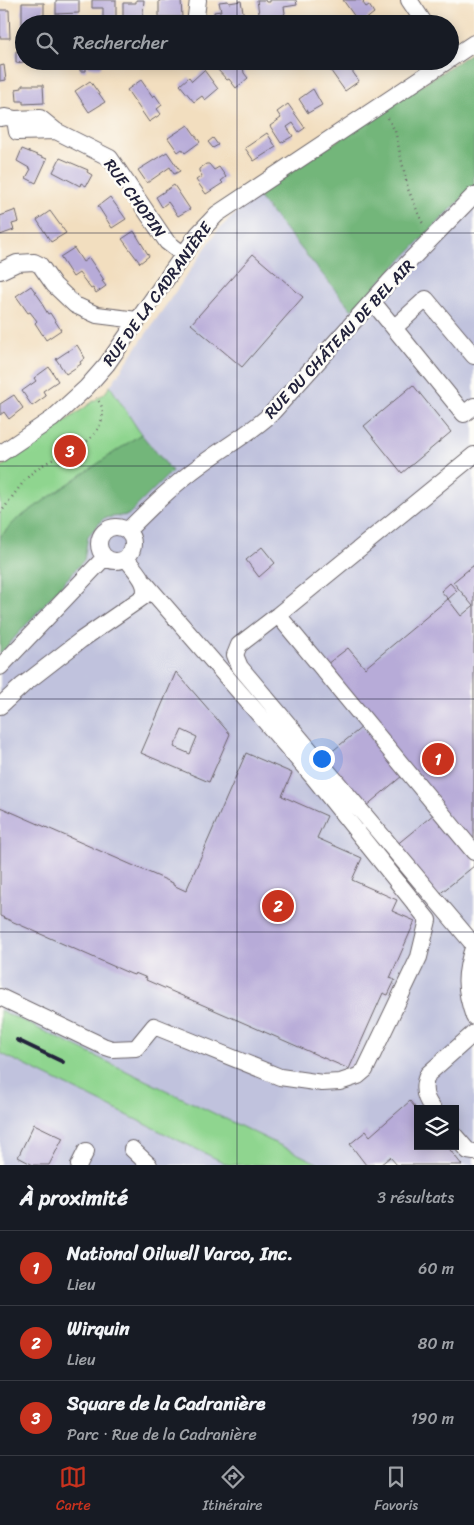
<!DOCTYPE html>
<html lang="fr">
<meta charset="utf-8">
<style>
:root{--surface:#171b24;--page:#20242c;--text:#f1f3f6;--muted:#9ea1a6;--line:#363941;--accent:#c8321e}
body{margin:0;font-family:Sriracha,sans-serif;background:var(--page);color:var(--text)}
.controls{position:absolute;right:15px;bottom:15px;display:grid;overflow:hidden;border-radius:0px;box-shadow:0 2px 12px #0003}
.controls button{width:45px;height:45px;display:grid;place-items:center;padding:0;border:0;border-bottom:1px solid var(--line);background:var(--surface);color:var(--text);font:25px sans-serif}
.you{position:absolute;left:321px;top:758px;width:18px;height:18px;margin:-12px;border:4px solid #fff;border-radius:50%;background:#1a73e8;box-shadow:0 0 0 8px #1a73e833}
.badge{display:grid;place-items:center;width:32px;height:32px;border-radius:50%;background:var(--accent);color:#fff;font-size:16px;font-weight:700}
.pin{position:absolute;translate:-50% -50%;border:2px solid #fff;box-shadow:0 1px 5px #0006}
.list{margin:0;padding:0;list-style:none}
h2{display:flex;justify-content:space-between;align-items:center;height:65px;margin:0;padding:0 20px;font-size:21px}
h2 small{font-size:16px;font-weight:400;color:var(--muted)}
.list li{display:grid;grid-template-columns:32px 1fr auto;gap:15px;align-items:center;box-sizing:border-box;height:75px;padding:0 20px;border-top:1px solid var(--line)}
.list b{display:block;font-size:19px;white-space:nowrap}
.list p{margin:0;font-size:16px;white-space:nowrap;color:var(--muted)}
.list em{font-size:16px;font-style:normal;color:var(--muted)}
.icon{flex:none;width:28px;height:28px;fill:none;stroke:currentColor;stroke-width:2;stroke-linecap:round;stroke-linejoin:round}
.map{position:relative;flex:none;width:474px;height:1165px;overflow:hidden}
.search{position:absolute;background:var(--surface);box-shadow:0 2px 12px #0003;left:15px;right:15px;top:15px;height:55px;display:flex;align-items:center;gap:12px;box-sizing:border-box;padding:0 18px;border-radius:28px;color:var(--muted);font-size:19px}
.sheet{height:290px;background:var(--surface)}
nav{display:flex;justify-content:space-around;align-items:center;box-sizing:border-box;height:70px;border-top:1px solid var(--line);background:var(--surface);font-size:14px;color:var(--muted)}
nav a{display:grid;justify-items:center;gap:2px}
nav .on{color:var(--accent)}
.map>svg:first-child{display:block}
</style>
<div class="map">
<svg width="474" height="1165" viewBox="0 0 474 1165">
<rect width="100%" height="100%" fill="#fdfcf7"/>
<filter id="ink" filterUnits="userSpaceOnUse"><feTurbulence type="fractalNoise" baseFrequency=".02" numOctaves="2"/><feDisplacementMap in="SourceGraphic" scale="10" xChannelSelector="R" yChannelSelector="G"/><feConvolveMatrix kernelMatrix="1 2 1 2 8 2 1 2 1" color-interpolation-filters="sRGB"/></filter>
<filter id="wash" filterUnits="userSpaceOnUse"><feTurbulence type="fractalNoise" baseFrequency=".0096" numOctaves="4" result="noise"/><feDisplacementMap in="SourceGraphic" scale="20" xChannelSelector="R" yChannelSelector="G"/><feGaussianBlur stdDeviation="1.12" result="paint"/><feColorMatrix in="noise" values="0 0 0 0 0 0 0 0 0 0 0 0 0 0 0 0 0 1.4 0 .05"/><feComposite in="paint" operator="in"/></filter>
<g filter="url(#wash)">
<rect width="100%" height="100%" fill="#f2debf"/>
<path fill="#c0c2dd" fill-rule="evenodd" d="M474,186v979h-153l-321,-155v-356l84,-94 4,-24 16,-18 24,-3 44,-44 -31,-37 -31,-48 108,-156 38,-36 96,116zM418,1109h37v37h-37z
M0,1053l229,112h-229z"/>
<path fill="#8fd58f" stroke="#587c65" d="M110,386l31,48 -125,86 -16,17v-69l105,-75z
M0,1010l321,155h-92l-229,-112z"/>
<path fill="#73b67a" stroke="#4a6c5a" d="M474,51v135l-122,124 -96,-116z
M141,434l31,37 -44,44 -24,3 -16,18 -4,24 -84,94v-117l16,-17z"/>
<g id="blocks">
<path fill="#b7abd8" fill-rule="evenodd" d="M56,0h23v13l-23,1z
M92,0h24v21h-13v-13h-11z
M136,0h8l-2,24h-8l1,-5h-12v-16h13z
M159,0h22l1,17h-23z
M257,0h8l1,2h4v-2h26l1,5 -13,2 1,6 -3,4 -22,3z
M343,0h21l-1,3 3,4 3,-2 5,8 -14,11z
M228,1l1,2 12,-2 3,16 -22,3v3l-7,1 -1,-12 7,-1 -2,-9z
M22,3h22v21h-22z
M0,10h9l1,28h-10z
M16,51h8v11l-8,1z
M88,61h13v7h-13z
M141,61h11v3l-10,3z
M228,61h14l2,12 4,5 -12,10 -7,-9 -2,1 -9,-10 6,-5 1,2 4,-3z
M337,61h8l14,20 -14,10 -17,-24z
M80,64h6v7h-6z
M4,65l2,15 -6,1v-15z
M204,70l14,19 -13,11 -3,-4 -8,6 -14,-17 9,-8 3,4z
M141,80l12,17 2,-2 7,10 -5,4 4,5 -12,8 -22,-32z
M90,81l15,21 -16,10 -14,-21z
M22,85h21l1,18 -21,1v-3h-6l-1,-12 6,-1z
M313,89l9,16 -14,8 -9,-14z
M288,104l17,24 -6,4 -6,-9 -6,4 6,9 -12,7 -11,-17 11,-8 -4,-6z
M188,125l12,17 -15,11 -3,-4 -4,3 -10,-14z
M267,133l9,14 -22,14 -9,-13z
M213,138l5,7 -5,3 -5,-6z
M22,149l25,10 -11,24 -10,-5 5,-9 -14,-8z
M167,152l13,19 -6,3 -4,-7 -23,16 -9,-13z
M60,158l28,12 -1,2 5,3 -6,11 -5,-3 -1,3 -27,-14z
M206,164h3l5,6 5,-3 7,10 -5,4 2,2 -17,11 -10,-14 6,-4 -3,-5v-2z
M174,185l16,24 -12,7 -10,-14 -6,5 -6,-10z
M110,197l16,22 -14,9 -14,-22z
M16,210l3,12 -7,2 2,6 -14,5v-19z
M50,211l16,22 -15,9 -14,-22z
M134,231l15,25 -9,7 -18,-24z
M74,248l9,14 6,-4 15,22 -2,1 4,5 -10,7 -3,-5 -2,1 -12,-16 -6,4 -13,-20z
M253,254l50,43 -61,70 -51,-43z
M31,286l12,17 -1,1 6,10 2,-1 11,17 -15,10 -11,-17 2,-2 -7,-9 -2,1 -12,-17z
M77,345l8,13 -5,4 1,2 -15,10 -10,-15z
M49,367l9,14 -15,10 3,5 -14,10 -10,-15 14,-10 -2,-3z
M413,385l38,47 -49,41 -38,-47z
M14,395l9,13 -14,11 -5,-7 -4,3v-11z
M262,547l13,16 -16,14 -13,-17z
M474,565v285l-147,-186 21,-16 17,20 83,-69 13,17 12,-10 -20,-24z
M450,583l7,8 -9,8 -7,-8z
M176,672l54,62 -21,48 -68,-29zM182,730l15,7 -7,17 -16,-7z
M362,727l40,49 -37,31 -41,-49z
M246,753l46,20 -10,23 45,20 -10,22 45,20 -10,22 45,20 -5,11 23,10 -25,57 5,2 -7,15 -5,-2 -34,76 -203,-89 1,-2 -12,-5 -1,2 -3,-1 -131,-58v-109l173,76v2l13,6z
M434,814l40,45v7l-37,30 -42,-50z
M410,1101l8,10v35h29l15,19h-65l-7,-8 -10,8h-14l-16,-21 16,-13 4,5z
M34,1124l29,14 -14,27h-16l-15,-8z"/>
</g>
</g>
<g filter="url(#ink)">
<use href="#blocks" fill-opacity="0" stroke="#6b6469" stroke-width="1"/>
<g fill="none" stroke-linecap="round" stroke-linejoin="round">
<g stroke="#6b6469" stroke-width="18">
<path id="minor" d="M409,0l16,24
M195,24l3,-24
M450,59l24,-16
M0,118l6,-1 9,2
M56,131l-39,1 -2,-13 25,-1 16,13 54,27 57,84 17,13
M0,271l17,-8 17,-1 6,3 14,20 21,20 22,10 40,5
M372,301l92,113 10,-8
M394,328l32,-29 48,57
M0,454l52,-35 34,-31 21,-24 91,-130 19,-20 230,-153
M474,455l-196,160 196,237
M99 544a17 17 0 1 1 34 0a17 17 0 1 1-34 0Z
M127,531c24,-24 47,-47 75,-67 23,-17 48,-31 69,-50l119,-133 84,-86
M278,615l-39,30 -4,10 5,12 234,278
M0,667l105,-110
M0,706l23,-21 58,-45 62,-43c8,-13 -10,-28 -17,-39
M474,945c-10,29 -10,43 0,72
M0,997l103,49 9,3 24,-1 18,-22 126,51 42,6 18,-1 18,-6 7,-6 54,-113 9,-37 -114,-142 -169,-195
M433,1109c-9,-11 -11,-23 -5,-35l46,-41
M455,1136l13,15 6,1
M132,1149l17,16
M79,1165l7,-14"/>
</g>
<path stroke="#6b6469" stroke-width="2.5" stroke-dasharray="1 4" stroke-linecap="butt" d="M388,118l7,13 13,58 14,33 3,3
M0,513c12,-14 22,-33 37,-44 22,-17 56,-19 65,-50 2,-8 0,-15 -6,-21"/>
<use href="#minor" stroke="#fff" stroke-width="16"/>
<path stroke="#22223b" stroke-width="4" d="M17,1040l46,22"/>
</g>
</g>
<path fill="none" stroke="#22223b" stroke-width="1" stroke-opacity="0.55" d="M237,0v24M237,61v1104M0,233h474M0,466h474M0,699h474M0,932h474"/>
<g text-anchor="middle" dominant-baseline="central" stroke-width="5" stroke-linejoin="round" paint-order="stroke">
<g font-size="16" fill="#22223b" stroke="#fdfcf7">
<text transform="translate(135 198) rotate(54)">RUE CHOPIN</text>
<text transform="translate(157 294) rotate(-54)">RUE DE LA CADRANIÈRE</text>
<text transform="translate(339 339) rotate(-47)">RUE DU CHÂTEAU DE BEL AIR</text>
</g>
</g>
</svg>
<div class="controls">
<button><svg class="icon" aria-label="layers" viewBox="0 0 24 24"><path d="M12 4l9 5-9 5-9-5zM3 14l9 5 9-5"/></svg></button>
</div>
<div class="you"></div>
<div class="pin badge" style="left:438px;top:759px">1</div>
<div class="pin badge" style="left:278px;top:906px">2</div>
<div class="pin badge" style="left:70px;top:451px">3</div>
<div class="search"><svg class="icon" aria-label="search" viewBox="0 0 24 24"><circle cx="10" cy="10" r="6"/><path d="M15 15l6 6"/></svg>Rechercher</div>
</div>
<section class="sheet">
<h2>À proximité<small>3 résultats</small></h2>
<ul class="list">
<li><span class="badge">1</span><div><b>National Oilwell Varco, Inc.</b><p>Lieu</p></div><em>60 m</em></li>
<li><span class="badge">2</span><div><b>Wirquin</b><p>Lieu</p></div><em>80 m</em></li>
<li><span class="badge">3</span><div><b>Square de la Cadranière</b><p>Parc · Rue de la Cadranière</p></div><em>190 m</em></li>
</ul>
</section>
<nav>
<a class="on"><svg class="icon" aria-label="map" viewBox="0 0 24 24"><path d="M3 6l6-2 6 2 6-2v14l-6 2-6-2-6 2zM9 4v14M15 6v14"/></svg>Carte</a>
<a><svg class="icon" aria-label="directions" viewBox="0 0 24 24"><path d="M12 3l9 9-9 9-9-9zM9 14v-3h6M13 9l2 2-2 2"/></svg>Itinéraire</a>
<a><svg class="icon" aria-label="saved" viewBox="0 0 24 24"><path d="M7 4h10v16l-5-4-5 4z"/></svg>Favoris</a>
</nav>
